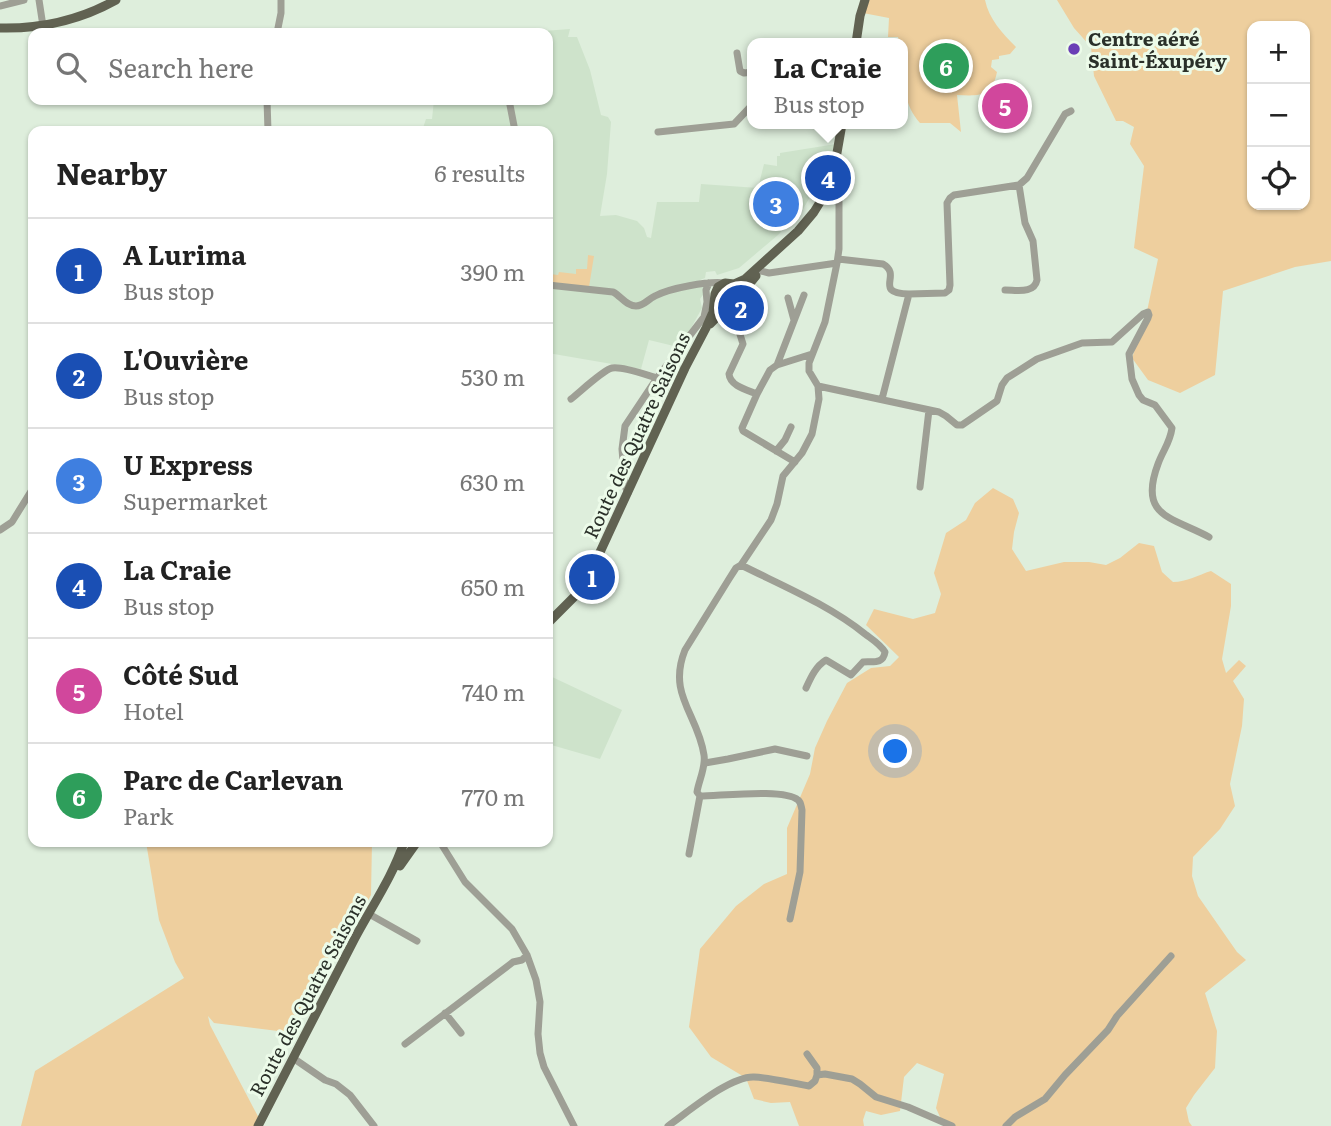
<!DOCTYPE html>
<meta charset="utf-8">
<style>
:root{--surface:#fff;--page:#f2f2f2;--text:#222;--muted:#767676;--line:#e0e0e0;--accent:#6a3eb6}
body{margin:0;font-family:Literata,serif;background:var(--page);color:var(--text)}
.controls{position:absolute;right:21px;top:21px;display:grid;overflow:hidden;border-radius:14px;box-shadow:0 2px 5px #0004}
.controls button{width:63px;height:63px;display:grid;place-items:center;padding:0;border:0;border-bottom:2px solid var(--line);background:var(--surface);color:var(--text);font:35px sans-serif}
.you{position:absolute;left:896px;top:752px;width:24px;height:24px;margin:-18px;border:5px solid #fff;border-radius:50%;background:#1a73e8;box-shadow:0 0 0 10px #1a73e833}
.badge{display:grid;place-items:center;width:46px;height:46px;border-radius:50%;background:var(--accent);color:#fff;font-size:23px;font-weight:700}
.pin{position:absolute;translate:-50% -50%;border:4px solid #fff;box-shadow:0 2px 7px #0006}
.popup{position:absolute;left:747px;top:38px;width:161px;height:91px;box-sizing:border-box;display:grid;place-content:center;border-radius:14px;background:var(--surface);filter:drop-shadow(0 2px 5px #0005);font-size:23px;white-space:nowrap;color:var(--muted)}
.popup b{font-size:26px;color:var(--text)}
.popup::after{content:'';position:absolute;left:50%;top:100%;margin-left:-14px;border:14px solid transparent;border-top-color:var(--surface)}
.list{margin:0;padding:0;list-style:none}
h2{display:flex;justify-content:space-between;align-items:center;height:91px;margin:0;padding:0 28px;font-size:30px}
h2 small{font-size:23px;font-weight:400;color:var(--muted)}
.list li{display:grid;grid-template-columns:46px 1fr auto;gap:21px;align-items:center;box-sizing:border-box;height:105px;padding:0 28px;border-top:2px solid var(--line)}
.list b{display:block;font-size:26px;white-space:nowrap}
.list p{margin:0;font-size:23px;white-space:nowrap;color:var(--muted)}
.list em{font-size:23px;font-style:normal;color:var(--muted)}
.icon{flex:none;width:38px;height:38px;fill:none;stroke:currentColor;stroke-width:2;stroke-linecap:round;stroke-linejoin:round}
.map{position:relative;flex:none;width:1331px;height:1126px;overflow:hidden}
.search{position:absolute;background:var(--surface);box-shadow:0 2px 5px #0004;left:28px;top:28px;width:525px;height:77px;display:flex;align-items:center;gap:18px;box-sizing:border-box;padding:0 24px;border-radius:14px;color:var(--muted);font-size:26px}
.panel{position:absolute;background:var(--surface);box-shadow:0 2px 5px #0004;left:28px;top:126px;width:525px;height:721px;border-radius:14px}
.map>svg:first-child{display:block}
</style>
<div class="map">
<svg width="1331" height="1126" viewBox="0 0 1331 1126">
<rect width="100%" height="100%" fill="#deeedc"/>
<path fill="#cee3cb" d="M570,29l-2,8h9l13,33 11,45 7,2 3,5 -4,52 -7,42 16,-1 21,6 7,7 3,9 4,1 6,-36h42l2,-18 57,4 6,-24 13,2v-10h3v-3l56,-9 -3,13 -16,34 -3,-1 -12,21 -24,24 -39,33 -22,7 -2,-4 -9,1 -1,6 -5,2v5l4,2 1,5 -5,7 2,9 -12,22 -12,17 -29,-7 -8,29 -93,-16v-222h-126l4,-12h6l2,-19h114v-67h-31z
M548,675l74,35 -22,49 -52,-15z"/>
<path fill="#eecf9e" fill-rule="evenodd" d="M868,0h117c4,19 17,33 31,47l-6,7 -11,2v3l-7,1 -1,7 6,5c-5,25 -17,24 -40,23l4,37 -11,-9h-30c-20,-22 -17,-52 -17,-80h-4l-1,-6h-10l1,-19 -26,-5z
M1057,0h274v261l-36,6 -72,24 -8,84 -35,18 -32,-13 -16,-22 14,-42 12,-57 -24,-11 10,-82 -14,-22 4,-17 -11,-6h-7l-22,-45 -3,-29 -17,-19zM1252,26h53v179h-53z
M588,255l6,1 -5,31 -41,-5v-11l2,1v2l8,1 1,-3 17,2v-5h11z
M993,488l20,11 6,14 -5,19 -2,17 14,22 38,-9h25l17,3 14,-7 19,-15 15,3 8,26 11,10c14,0 25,-7 38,-11l20,13v22l-9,53 4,14 13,-13 7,6 -13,15 11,18 -2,27 -12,58 5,22 -15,23 -27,28 -1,19 6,20 39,56 9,8 -41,33 12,38 -2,37 -21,27 -8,13 3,14 3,4h-248l-8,-18 8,-34 -27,-11 -13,14 -4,34 -19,4 -15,-4 -3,9 1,6h-65l-9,-24 -19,1 -17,-4 -8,-21 -35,-21 -22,-30 11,-78 36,-43 28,-22 23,-10v-46l23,-54 5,-26 12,-27 20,-38 24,-15 19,-2 9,-9 -33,-32 8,-16 39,10 22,-6 6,-19 -7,-21 12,-40 20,-13 9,-17z
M146,842h226l-1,53 -21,39h-7l-34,54 -15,45 -80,-10 -6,-7 2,9 53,101h-242l14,-55 149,-93 -9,-16 -16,-42z"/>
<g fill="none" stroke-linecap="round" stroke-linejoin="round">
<path stroke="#9e9f95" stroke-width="7" d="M39,0l4,26
M0,6l24,-6
M277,33l4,-20v-13
M737,53l3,18 4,2 9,-1
M267,100l1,31
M509,100l6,31
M658,132l76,-8 19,-20
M838,259l45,5c20,11 -11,29 26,30l-27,105
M761,271l8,2 68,-10
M548,285l65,7c8,4 13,14 23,14 8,0 12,-7 19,-10 15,-8 53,-15 70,-13
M1005,290c12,0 29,4 32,-10l-4,-39 -8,-18 -6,-38
M909,294l36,-1 4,-3 1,-5 -3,-82 3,-5 4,-3 65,-10 8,-7 38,-64 6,-3
M788,298l6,22
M732,309l11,35 -14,30c1,12 18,16 28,20l13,-24 7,-5 35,-11
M777,365l27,-70
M818,386l121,26 7,4 11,9h5l35,-24 5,-16 5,-7 30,-19 45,-16 30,-1 31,-28 5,-2 1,3 -1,3 -19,36 3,25 7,16 4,5 12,5 17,23c-2,15 -9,22 -14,36 -20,53 14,53 51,73
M757,394l-15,34 1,3 52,31
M571,399c9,-7 32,-29 41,-31 11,-2 34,7 45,10
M776,451l9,-11 6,-13
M920,487l9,-77
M628,493l-3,-7 -3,-37 3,-23 32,-48 47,-61 3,-15 -1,-12 3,-7
M0,530l12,-8 21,-34
M741,565c42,21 88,40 124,69 8,6 15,10 20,18 -2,13 -13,9 -22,10l-12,13 -25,-15c-10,6 -15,17 -20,28
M705,763l23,-4 47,-10 32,7
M440,842l25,40 47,47 15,26 9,25 4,22 -2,32 2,19 4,14 30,59
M689,854l11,-58
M369,914l48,27
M790,919l10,-47 2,-62c-1,-4 -1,-8 -4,-10 -13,-12 -78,-4 -98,-4l-3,-4c2,-12 9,-25 7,-37 -6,-41 -37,-60 -19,-105l44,-71 7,-11 5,-3 30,-45 6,-16 6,-28 19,-23 10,-19 7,-35 -1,-13 -9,-15v-8l16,-41 12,-59 2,-14v-59l-4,-6 -5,-2
M445,1013l16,20
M405,1044l108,-82 9,-2 5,-5
M807,1054l10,14v7
M293,1058l32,22 11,4 14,11 24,31
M817,1075l8,-1 27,5 8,5 16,13 32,10 44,19
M668,1126c20,-14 62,-50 86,-49 18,1 37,6 55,9l6,-5 2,-6
M1006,1126l9,-9 30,-18 20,-24 43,-45 9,-14 54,-60"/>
<path stroke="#616252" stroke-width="9" d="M0,28c41,1 80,-8 116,-28
M856,43l4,-27 5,-16
M710,324l15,-15h7l6,-5 9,-17 9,-11
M548,623l27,-27 20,-33 90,-195 21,-40 7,-16 2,-18 3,-7 7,-4 9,1 11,-5 53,-48 16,-19 8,-13 12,-29 8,-46
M400,866l17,-24
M258,1126c32,-63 65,-125 97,-188 17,-32 38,-62 49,-96"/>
</g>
<circle fill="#6a3eb6" stroke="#ecfbe9" stroke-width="2.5" cx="1074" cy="49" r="7"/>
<g text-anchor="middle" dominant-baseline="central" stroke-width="6" stroke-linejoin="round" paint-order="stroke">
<g font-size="19" font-weight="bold" fill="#2a3029" stroke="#ecfbe9" text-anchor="start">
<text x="1088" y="38">Centre aéré<tspan x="1088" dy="22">Saint-Éxupéry</tspan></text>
</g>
<g font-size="19" fill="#2a3029" stroke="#ecfbe9">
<text transform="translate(636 435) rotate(-65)">Route des Quatre Saisons</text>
<text transform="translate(307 995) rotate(-62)">Route des Quatre Saisons</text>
</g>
</g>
</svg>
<div class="controls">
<button>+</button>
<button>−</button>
<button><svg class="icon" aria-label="locate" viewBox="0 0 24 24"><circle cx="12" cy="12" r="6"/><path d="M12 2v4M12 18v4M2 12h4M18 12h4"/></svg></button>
</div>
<div class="you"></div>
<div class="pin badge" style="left:592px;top:577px;background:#1a4fb4">1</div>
<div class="pin badge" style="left:741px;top:308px;background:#1a4fb4">2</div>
<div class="pin badge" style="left:776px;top:204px;background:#3f7fe0">3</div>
<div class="pin badge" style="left:828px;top:178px;background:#1a4fb4">4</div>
<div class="popup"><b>La Craie</b>Bus stop</div>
<div class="pin badge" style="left:1005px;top:106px;background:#d1479c">5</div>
<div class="pin badge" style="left:946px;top:66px;background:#2e9e5b">6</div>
<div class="search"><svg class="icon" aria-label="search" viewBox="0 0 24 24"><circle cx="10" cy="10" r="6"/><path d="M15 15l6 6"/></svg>Search here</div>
<section class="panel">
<h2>Nearby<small>6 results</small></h2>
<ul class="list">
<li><span class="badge" style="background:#1a4fb4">1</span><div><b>A Lurima</b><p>Bus stop</p></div><em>390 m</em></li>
<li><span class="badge" style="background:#1a4fb4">2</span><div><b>L'Ouvière</b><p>Bus stop</p></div><em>530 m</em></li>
<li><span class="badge" style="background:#3f7fe0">3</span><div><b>U Express</b><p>Supermarket</p></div><em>630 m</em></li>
<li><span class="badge" style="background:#1a4fb4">4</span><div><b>La Craie</b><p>Bus stop</p></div><em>650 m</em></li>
<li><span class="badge" style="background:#d1479c">5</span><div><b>Côté Sud</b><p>Hotel</p></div><em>740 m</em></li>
<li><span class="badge" style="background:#2e9e5b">6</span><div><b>Parc de Carlevan</b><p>Park</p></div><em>770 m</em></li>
</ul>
</section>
</div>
